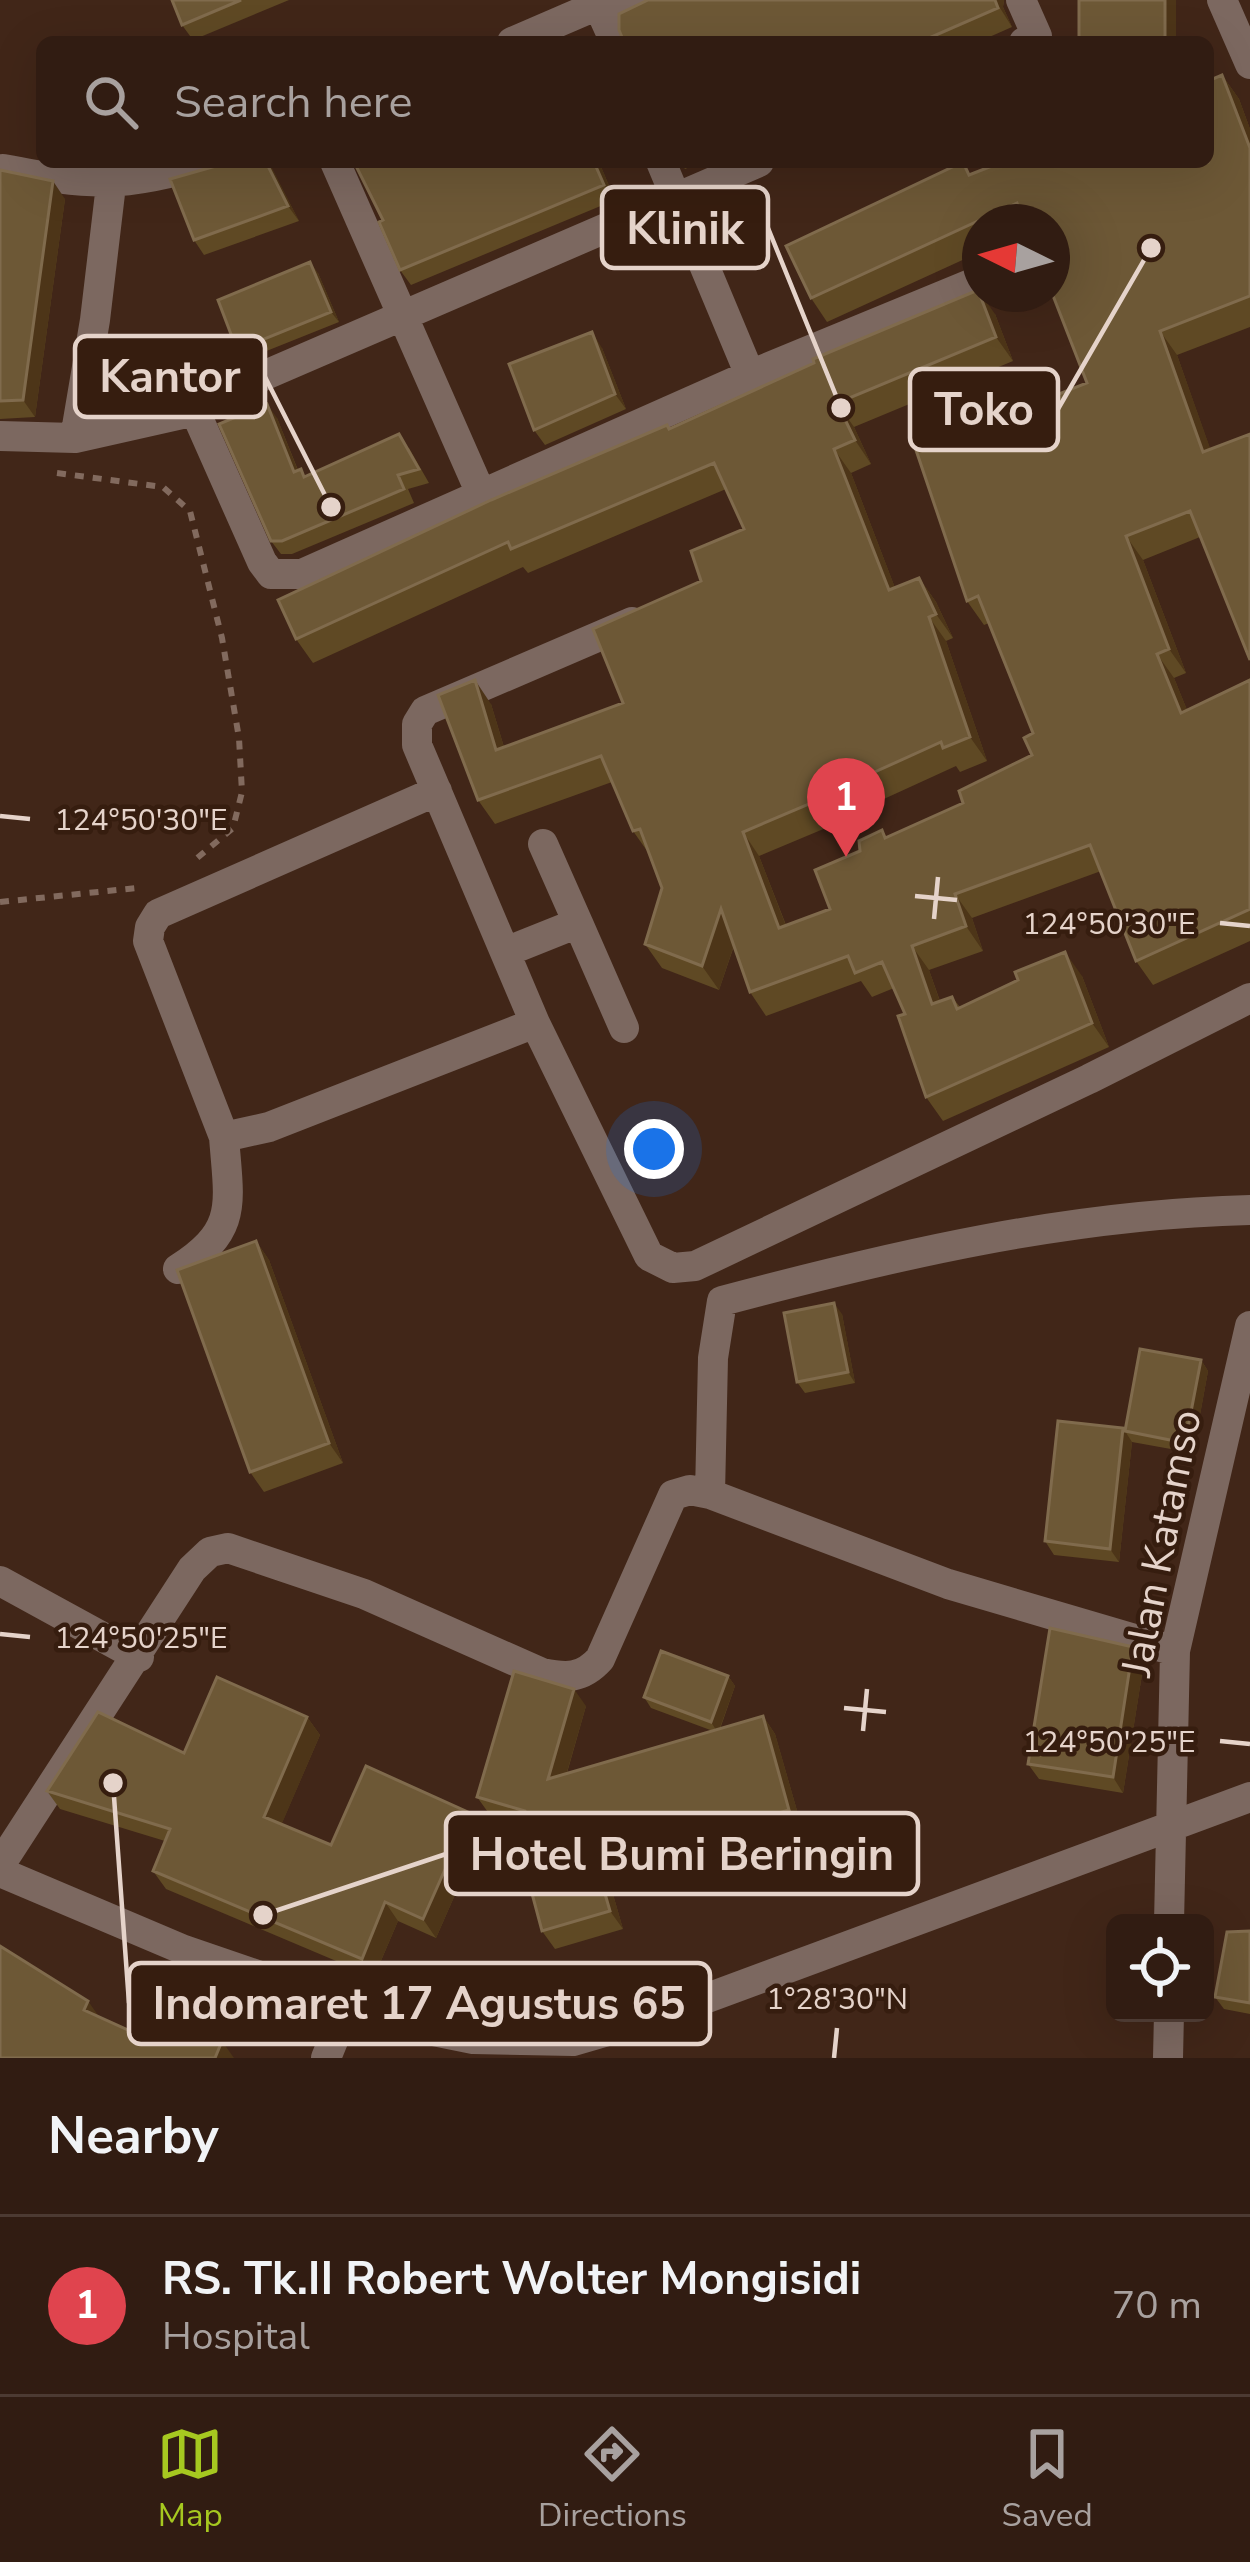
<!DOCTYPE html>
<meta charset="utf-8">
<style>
:root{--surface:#311c12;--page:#39251b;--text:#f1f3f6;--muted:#a8a19f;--line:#4c3a32;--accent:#a6c820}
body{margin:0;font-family:"Nunito Sans",sans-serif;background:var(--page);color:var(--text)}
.controls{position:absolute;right:36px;bottom:36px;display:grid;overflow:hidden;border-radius:18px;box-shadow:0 12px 48px #0002}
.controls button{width:108px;height:108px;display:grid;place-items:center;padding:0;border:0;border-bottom:3px solid var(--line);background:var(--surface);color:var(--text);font:60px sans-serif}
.compass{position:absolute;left:962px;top:204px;width:108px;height:108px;border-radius:50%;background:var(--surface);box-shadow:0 12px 48px #0002;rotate:275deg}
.you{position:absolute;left:654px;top:1149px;width:42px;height:42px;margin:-30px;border:9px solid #fff;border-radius:50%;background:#1a73e8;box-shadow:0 0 0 18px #1a73e833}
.badge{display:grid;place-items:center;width:78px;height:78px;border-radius:50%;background:var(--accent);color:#fff;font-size:39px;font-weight:700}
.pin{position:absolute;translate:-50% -99px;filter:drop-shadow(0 3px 6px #0008)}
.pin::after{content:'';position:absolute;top:63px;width:42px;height:36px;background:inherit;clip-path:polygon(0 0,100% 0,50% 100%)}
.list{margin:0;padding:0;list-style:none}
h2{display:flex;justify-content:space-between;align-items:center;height:156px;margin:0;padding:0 48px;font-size:51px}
h2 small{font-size:39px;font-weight:400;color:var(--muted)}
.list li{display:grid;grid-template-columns:78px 1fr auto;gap:36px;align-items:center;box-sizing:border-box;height:180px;padding:0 48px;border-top:3px solid var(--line)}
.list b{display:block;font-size:45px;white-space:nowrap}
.list p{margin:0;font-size:39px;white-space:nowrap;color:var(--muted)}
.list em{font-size:39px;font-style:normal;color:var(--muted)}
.icon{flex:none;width:66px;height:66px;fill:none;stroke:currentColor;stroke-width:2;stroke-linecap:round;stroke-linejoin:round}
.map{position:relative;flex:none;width:1250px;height:2058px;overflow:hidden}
.search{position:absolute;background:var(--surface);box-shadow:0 12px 48px #0002;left:36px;right:36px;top:36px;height:132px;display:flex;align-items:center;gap:30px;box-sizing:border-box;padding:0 42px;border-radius:18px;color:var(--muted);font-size:45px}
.sheet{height:336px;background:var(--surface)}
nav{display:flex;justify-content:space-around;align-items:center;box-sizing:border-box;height:168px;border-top:3px solid var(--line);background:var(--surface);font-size:33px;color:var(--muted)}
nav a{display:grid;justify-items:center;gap:6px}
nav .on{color:var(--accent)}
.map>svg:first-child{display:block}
</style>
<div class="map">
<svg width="1250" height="2058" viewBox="0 0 1250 2058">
<rect width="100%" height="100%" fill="#412618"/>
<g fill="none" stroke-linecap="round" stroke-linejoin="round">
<path stroke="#826a5e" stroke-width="6" stroke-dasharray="9 9" stroke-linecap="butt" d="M57,473l106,14 27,24 32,127 17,100 3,54 -9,36 -37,31
M0,902l137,-14"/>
<path stroke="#7c6860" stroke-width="30" d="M596,0l19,42
M1021,0l16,36 -13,6
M1222,0l28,64
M606,17l38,-17
M512,42l86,-37
M335,162l147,334
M661,162l89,213
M3,169c84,16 122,20 205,-7
M195,411l68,-35 496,-214
M0,436l75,2 120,-27 67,151 9,12h31l448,-199 230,-95
M75,438l20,-118 16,-135
M632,622l-207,89 -8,13v21l118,278 114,233 24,12 22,-2 394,-187 161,-81
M437,791l-279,123 -8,13 -2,14 76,196 45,-10 266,-104
M543,844l35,79
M508,951l70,-28 46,105
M178,1269c61,-39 51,-65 46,-132
M710,1494l3,-136 9,-57c173,-46 348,-87 528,-91
M0,1581l139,76
M0,1865l192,-296 18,-17 18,-4 136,46 178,79c24,5 40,6 58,-14l73,-164 17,-5 20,4 238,90 227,67
M0,1872l184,78 220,75 69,14 100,2 83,-24 594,-220
M1169,1923l6,-272 75,-325
M326,2058l20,-49
M1168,2058l1,-45"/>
</g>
<path fill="#5f4924" d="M172,0h117l-96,40 -11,-15z
M648,0h356l-1,7 9,20 -34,15h-354z
M1222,75l17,24 11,30v198l-73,28 33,94 -10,88 -57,23 43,113 -12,5 13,32 63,-30v261l-97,44 -17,-24 -35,-90 -129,47 11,33 -54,19 11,31 12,-4 8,10 122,-31 27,71 -166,74 -17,-24 -21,-83 -11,-26 -22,9 -11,-16 -95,35 -16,-24 -16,-46 -15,44 -57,-22 -17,-24 17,-56 -12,-33 -17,-24 -21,-49 -117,42 -17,-24 13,-96 13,43 119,-44 78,-122 43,-52 -18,-40 -198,84 -5,-6 -210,96 -17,-24 374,-210 325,-115 18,47 -159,66 17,37 -20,9 44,115 24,-10 17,24 17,36 -7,3 41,120 -27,11 -4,-6 -94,43 2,3 -105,44 27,69 44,-16 30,-58 22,-21 5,7 76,-34 69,-48 1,-22 -44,-110 -5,2 -17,-24 120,-218 -35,-161h-72v30l-153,70 -16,-24 161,-124z
M230,162h38l31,59 -95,34 -10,-15z
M599,162l16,38 -204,85 -11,-15 -17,-50z
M680,162h22l-17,7z
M0,170l65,29 -30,218 -35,2z
M318,273l21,49 -95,38 -7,-10z
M602,348l24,61 -81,36 -11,-15z
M277,418l21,52 8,6 103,-28 20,35 -21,6 6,14 -122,51h-11l-10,-13z
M256,1241l13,19 74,203 -79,29 -14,-20z
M842,1314l13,69 -50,10 -8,-11z
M1201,1360l7,11 -15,82 -61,-11 -13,120 -65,-7 -9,-14 80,-110z
M1144,1662l-21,131 -84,-14 -11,-15z
M728,1676l7,10 -15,43 43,-13 12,18 27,94 -192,56 13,45 -68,20 -13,-18 6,-50 -18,-55 -40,-11 -13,-18 109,-91 -19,67 146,-42 -62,-23 -7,-11z
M307,1717l13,18 -39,90 50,20 139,-32 13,18 -47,107 -38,-17 -24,56 -208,-88 -13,-18 12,-30 -105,-32 -13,-18z
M1250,1931v83l-26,-5 -9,-12z"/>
<path fill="#4d3518" d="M995,0h9l-1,7 9,20z
M1165,0h11v42h-11z
M1222,75l17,24 11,30v19z
M266,162l6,6 27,53 -11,-15z
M594,162h5l16,38 -11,-15z
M53,181l12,18 -30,218 -12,-17z
M310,262l8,11 21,49 -8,-10z
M978,290l17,24 18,47 -17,-24z
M1160,331l17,24 43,121 -17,-24z
M592,332l10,16 24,61 -11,-15z
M837,403l17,24 17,37 -16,-24z
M267,404l10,14 27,68 -10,-14z
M834,449l17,24 54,141 -16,-24z
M1126,536l17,24 43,113 -17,-24z
M919,578l17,24 17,36 -17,-24z
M929,617l17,24 41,120 -17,-24z
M1157,654l17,24 24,59 -17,-24z
M475,680l16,24 21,70 -16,-24z
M743,832l16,24 37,96 -17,-24z
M955,894l17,24 11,33 -17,-25z
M721,909l17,24 -19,57 -17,-24z
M912,946l17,24 20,58 -17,-24z
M1065,952l17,24 27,71 -17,-24z
M256,1241l13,19 74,203 -14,-20z
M834,1303l8,11 13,69 -7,-11z
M1201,1360l7,11 -15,82 -8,-10z
M1123,1428l9,14 -13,120 -9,-13z
M1133,1647l11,15 -21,131 -10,-16z
M728,1676l7,10 -17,47 -7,-11z
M574,1689l12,17 -26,90 -12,-17z
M763,1716l12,18 27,94 -13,-18z
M307,1717l13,18 -43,100 -13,-18z
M470,1813l13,18 -47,107 -13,-19z
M597,1866l13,18 13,45 -13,-18z
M385,1902l13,19 -24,56 -12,-18z
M88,2001l12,17 -16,-8z
M222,2041l12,17h-19z"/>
<path fill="#6d5836" stroke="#806b4d" stroke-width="3" d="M172,0h69l-59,25z
M648,0h347l3,8 -78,34h-296l-5,-12v-16z
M1079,0h86v42h-86z
M1222,75l28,73v148l-90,35 43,121 47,-18v226l-60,-149 -64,25 43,113 -12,5 24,59 69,-33v229l-114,52 -46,-116 -135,49 11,32 -54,20 20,58 20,-7 5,12 61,-29 -3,-8 50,-20 27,71 -166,74 -28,-81 7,-2 -23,-52 -27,11 -7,-17 -98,36 -29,-83 -19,57 -57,-22 17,-56 -22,-59 -7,2 -32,-75 -123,44 -40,-105 37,-15 21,70 127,-47 -30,-74 108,-48 -10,-30 53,-22 -30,-66 -203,86 -3,-7 -212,97 -18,-39 213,-100 176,-75 2,4 145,-66 -1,-4 165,-69 18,47 -159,66 18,37 -21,9 55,141 30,-12 17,36 -7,3 41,120 -27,11 -2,-6 -95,43 1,3 -104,44 36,96 51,-19 -15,-39 45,-19 -1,-10 23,-11 3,8 78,-35 -4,-12 73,-36 -8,-17 9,-5 -55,-137 -11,5 -51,-151 171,-67 -35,-90v-71h-28l-7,-19 -206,95 -25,-52 177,-84 6,13 33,-13h206v-81z
M230,162h36l22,44 -94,34 -24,-61z
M354,162h240l10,23 -204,85 -21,-48 4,-2z
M0,170l53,11 -30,219 -23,1z
M310,262l21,50 -94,38 -19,-50z
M592,332l23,62 -81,36 -25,-66z
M267,404l27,68 7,-3 3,8 95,-43 20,35 -21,6 6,14 -122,52h-11l-52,-117z
M256,1241l73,202 -79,29 -73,-202z
M834,1303l14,69 -51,10 -13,-69z
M1140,1349l61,11 -16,83 -60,-12z
M1058,1421l65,7 -13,121 -65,-8z
M1050,1628l83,19 -20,130 -85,-13z
M661,1651l67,25 -17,46 -67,-25z
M514,1671l60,18 -26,90 215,-63 26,94 -192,56 13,45 -68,20 -12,-45 18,-5 -23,-70 -48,-14z
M217,1677l90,40 -43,100 67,28 35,-79 104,47 -47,106 -38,-17 -23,57 -209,-88 17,-42 -123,-38 51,-79 86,41z
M1250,1931v72l-35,-6 12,-65z
M0,1946l88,55 -4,9 66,30 11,-26 61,27 -7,17h-215z"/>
<path fill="none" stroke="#e5d3ca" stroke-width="4.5" d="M0,816l30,3M915,896l42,4M934,919l4,-42M1220,923l30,3M0,1634l30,3M844,1708l42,4M863,1731l4,-42M1220,1741l30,3M834,2058l3,-30"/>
<g text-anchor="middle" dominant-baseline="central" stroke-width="9" stroke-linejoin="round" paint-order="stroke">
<g font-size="42" fill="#e5d3ca" stroke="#361d0f">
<text transform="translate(1162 1543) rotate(-79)">Jalan Katamso</text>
</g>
</g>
<g font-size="30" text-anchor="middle" fill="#e5d3ca" stroke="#361d0f" stroke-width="9" stroke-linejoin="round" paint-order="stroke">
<text x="141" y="830">124°50'30"E</text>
<text x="1109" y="934">124°50'30"E</text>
<text x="141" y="1648">124°50'25"E</text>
<text x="1109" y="1752">124°50'25"E</text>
<text x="837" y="2009">1°28'30"N</text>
</g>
<path fill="none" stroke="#e5d3ca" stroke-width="4.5" d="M841 408L768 228M331 507L265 377M1151 248L1058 409M263 1915L446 1854M113 1783L129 2003"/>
<g fill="#e5d3ca" stroke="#361d0f" stroke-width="4.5">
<circle cx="841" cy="408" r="12"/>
<circle cx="331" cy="507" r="12"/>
<circle cx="1151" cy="248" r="12"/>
<circle cx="263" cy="1915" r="12"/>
<circle cx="113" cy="1783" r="12"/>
</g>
<g fill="#361d0f" stroke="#e5d3ca" stroke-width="4.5">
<rect x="602" y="187" width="166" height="81" rx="12"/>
<rect x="75" y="336" width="190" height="81" rx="12"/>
<rect x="910" y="369" width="148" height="81" rx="12"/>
<rect x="446" y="1813" width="472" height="81" rx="12"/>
<rect x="129" y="1963" width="581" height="81" rx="12"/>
</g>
<g font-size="45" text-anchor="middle" font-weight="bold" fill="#e5d3ca">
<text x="685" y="244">Klinik</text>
<text x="170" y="392">Kantor</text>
<text x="984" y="425">Toko</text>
<text x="682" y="1870">Hotel Bumi Beringin</text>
<text x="419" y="2019">Indomaret 17 Agustus 65</text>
</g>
</svg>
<div class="controls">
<button><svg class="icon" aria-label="locate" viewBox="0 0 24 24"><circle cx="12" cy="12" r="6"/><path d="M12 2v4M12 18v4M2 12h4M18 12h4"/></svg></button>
</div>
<svg class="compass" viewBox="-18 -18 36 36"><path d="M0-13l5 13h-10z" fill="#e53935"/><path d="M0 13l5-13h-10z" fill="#a8a19f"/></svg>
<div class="you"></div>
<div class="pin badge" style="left:846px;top:857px;background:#e0444e">1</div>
<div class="search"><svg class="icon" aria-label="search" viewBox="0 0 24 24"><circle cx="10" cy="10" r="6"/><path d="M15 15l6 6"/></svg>Search here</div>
</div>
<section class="sheet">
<h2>Nearby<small></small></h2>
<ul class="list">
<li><span class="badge" style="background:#e0444e">1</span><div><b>RS. Tk.II Robert Wolter Mongisidi</b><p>Hospital</p></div><em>70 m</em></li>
</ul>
</section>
<nav>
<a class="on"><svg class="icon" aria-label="map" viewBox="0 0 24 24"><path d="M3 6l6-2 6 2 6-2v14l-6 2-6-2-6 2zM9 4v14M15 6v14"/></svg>Map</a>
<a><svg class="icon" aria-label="directions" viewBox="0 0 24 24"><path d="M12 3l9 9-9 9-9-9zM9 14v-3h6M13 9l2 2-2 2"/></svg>Directions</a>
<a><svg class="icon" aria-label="saved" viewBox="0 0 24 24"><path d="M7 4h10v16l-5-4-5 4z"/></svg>Saved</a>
</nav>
